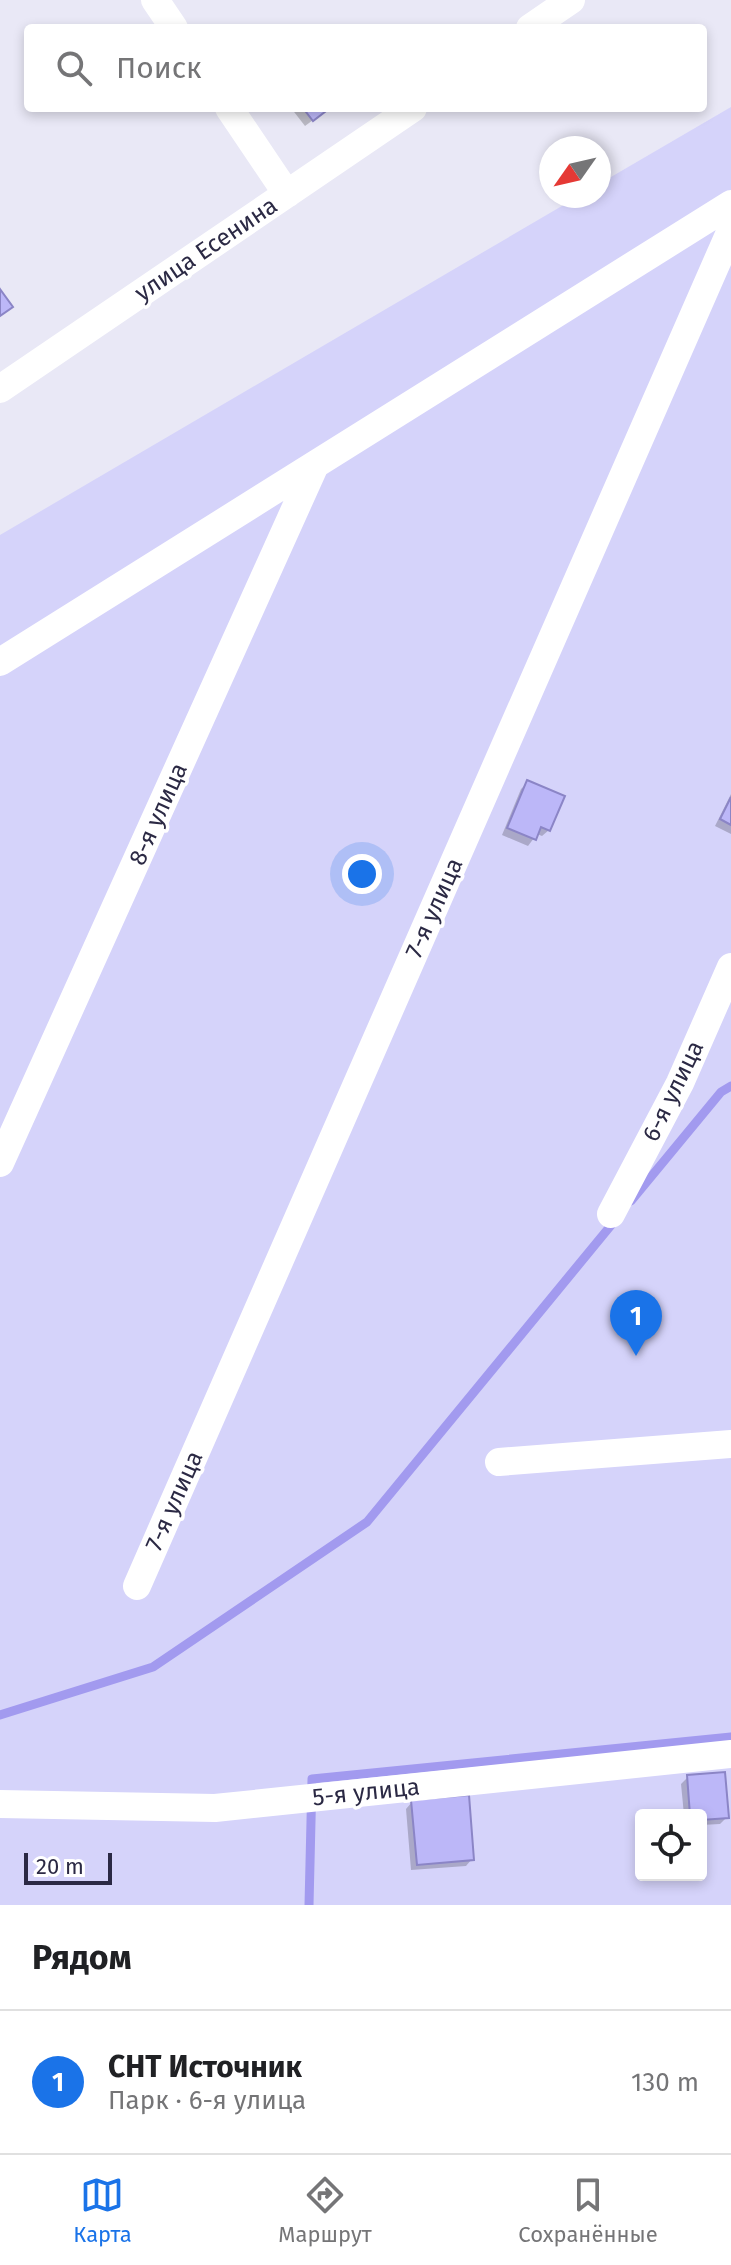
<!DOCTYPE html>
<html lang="ru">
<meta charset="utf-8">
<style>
:root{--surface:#fff;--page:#f6f6f6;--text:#202124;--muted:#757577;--line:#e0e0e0;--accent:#1a73e8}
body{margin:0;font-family:"Fira Sans",sans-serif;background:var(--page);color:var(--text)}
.controls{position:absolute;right:24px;bottom:24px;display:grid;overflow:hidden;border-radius:8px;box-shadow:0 4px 12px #0003}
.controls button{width:72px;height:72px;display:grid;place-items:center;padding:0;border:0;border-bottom:2px solid var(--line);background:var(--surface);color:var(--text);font:40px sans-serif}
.compass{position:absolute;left:539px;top:136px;width:72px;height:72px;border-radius:50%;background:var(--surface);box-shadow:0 4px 12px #0003;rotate:236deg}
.scale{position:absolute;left:24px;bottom:20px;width:88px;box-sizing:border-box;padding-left:8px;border:4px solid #2b2944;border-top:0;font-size:22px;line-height:28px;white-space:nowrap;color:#2b2944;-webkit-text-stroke:6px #fff;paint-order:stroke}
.you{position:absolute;left:362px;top:874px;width:28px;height:28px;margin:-20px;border:6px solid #fff;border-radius:50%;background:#1a73e8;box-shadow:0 0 0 12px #1a73e833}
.badge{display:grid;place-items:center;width:52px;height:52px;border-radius:50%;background:var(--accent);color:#fff;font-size:26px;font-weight:700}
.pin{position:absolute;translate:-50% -66px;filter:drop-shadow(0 2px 4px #0008)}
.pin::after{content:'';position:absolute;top:42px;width:28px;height:24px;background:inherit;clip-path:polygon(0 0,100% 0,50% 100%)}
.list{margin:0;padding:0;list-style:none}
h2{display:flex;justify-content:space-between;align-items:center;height:104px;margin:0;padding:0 32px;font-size:34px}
h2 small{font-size:26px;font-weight:400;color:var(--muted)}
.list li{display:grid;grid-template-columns:52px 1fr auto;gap:24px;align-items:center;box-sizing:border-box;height:144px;padding:0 32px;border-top:2px solid var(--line)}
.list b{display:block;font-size:30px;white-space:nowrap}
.list p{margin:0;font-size:26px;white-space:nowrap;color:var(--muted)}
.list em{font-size:26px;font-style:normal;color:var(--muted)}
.icon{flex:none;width:44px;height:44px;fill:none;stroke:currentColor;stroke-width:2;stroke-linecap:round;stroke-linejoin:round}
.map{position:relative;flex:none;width:731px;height:1905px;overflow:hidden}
.search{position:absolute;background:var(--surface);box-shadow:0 4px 12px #0003;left:24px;right:24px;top:24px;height:88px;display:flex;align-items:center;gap:20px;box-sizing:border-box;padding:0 28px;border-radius:8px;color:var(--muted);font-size:30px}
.sheet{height:248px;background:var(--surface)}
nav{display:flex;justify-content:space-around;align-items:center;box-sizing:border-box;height:112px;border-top:2px solid var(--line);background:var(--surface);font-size:22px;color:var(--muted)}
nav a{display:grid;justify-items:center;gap:4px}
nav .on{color:var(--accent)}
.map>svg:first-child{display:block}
</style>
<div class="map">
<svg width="731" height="1905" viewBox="0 0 731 1905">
<rect width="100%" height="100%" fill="#e9e8f6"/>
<path fill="#d5d3fa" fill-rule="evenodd" d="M731,107v1798h-731v-1370l579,-339h20v-12zM641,1815h60v60h-60z"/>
<path fill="#0003" d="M291,108h38l-24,18z
M528,782l21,48 -7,6 -5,-2 -9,12 -26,-11 19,-46z
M731,794v40l-16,-8z
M688,1777l39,40 -7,7 -19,1v-10h-17l-3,-31z
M412,1802l60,57 -6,7 -55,4 -5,-61z"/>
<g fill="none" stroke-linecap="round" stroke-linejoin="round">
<path stroke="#a29aef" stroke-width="9" d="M631,1201l90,-109 10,-6
M0,1715l153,-48 214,-145 250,-304
M309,1905l3,-126 419,-42"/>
</g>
<path fill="#bcb7f8" stroke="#8b85c6" stroke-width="2" d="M303,108h27l-17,13z
M0,289l13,18 -13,9z
M527,780l38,16 -15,35 -9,-4 -5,13 -29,-12z
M731,797v28l-11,-6z
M725,1772l4,46 -28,2v-5h-11l-3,-40z
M469,1795l5,65 -57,5 -6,-65z"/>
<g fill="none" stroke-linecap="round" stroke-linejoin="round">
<path stroke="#fff" stroke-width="28" d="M155,0l19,28
M530,28l41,-28
M229,108l58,86
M0,389l413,-281
M0,662l731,-458
M0,1163l315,-698
M611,1214l69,-131 51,-116
M499,1462l232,-18
M137,1586l594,-1356
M0,1804l215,4 516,-54"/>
</g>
<g text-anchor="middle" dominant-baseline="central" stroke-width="7" stroke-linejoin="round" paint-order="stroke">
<g font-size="24" fill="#2b2944" stroke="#fff">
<text transform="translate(206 249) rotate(-34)">улица Есенина</text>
<text transform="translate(158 814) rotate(-66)">8-я улица</text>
<text transform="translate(434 908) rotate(-66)">7-я улица</text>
<text transform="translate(673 1091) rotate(-64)">6-я улица</text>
<text transform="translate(174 1501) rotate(-66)">7-я улица</text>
<text transform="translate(366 1792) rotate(-6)">5-я улица</text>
</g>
</g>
</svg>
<div class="controls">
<button><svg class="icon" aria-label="locate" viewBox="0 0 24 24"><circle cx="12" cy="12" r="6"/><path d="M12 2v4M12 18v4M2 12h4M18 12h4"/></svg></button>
</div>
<svg class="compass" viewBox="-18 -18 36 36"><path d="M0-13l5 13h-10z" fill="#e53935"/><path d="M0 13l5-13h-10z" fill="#757577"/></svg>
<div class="scale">20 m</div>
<div class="you"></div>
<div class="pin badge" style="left:636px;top:1356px">1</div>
<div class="search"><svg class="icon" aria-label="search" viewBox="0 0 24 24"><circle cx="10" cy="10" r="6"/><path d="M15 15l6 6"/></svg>Поиск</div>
</div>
<section class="sheet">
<h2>Рядом<small></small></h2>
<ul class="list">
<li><span class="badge">1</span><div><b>СНТ Источник</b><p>Парк · 6-я улица</p></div><em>130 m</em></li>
</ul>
</section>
<nav>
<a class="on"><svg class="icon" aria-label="map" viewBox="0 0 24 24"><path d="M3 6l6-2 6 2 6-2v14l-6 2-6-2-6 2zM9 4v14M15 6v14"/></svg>Карта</a>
<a><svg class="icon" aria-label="directions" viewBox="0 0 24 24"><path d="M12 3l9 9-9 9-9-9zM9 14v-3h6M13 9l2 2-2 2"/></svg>Маршрут</a>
<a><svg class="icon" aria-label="saved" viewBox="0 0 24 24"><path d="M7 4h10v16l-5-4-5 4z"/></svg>Сохранённые</a>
</nav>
